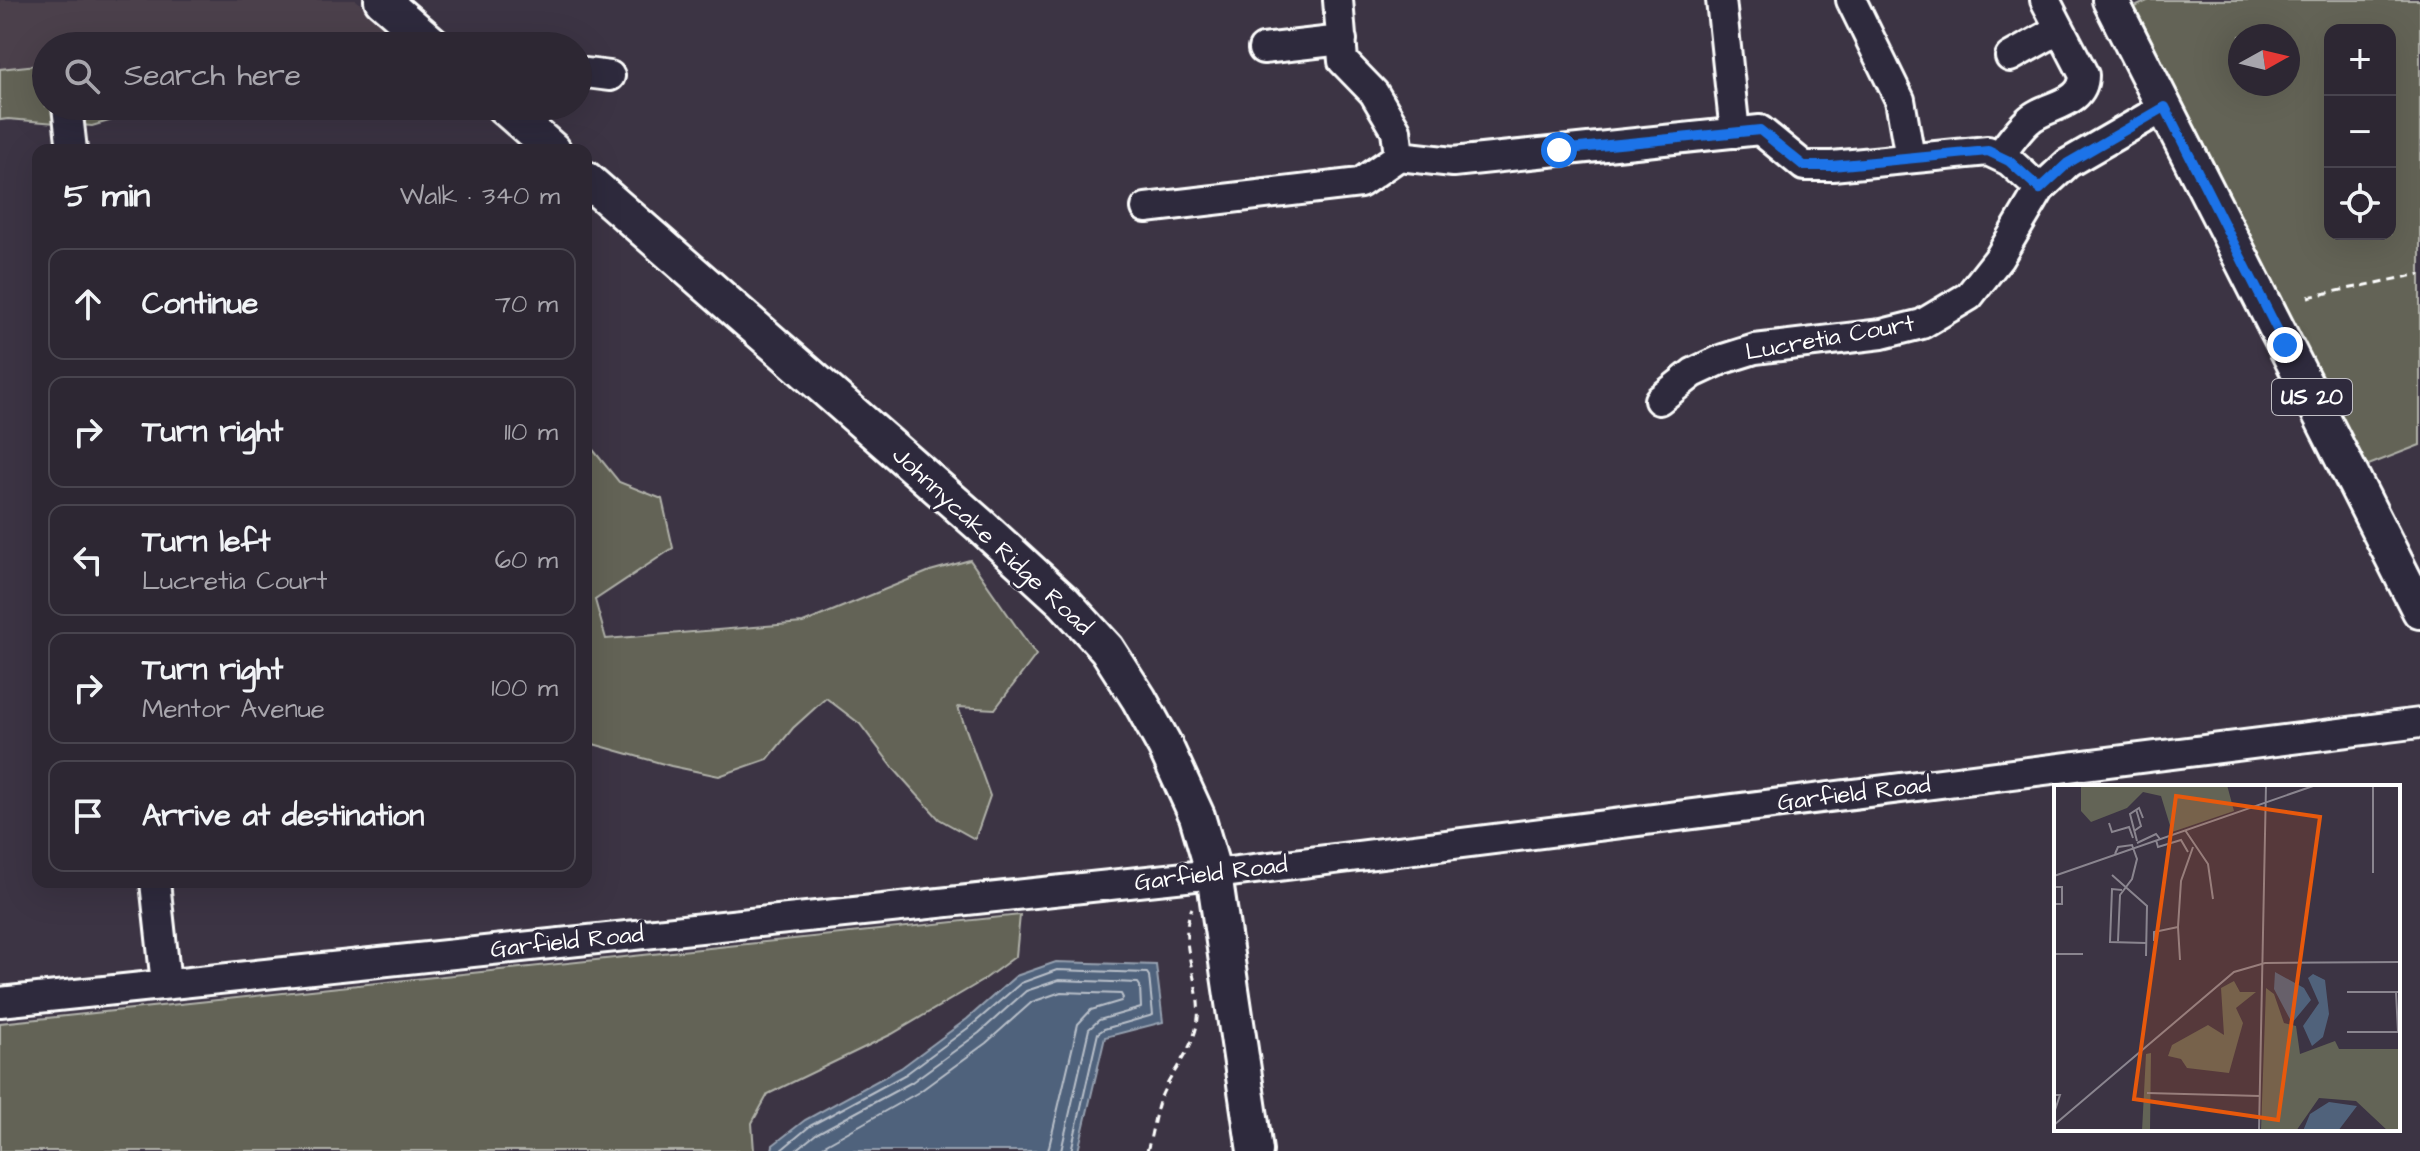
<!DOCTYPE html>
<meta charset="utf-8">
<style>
:root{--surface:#2d2733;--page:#39333f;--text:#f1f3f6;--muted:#a7a5ac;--line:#48444e}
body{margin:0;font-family:"Architects Daughter",sans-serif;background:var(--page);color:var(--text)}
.controls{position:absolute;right:24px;top:24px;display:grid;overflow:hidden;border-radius:16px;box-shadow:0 8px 32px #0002}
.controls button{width:72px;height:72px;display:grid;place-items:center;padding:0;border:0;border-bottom:2px solid var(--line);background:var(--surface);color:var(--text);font:40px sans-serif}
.compass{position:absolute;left:2228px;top:24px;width:72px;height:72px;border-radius:50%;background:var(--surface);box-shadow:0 8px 32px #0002;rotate:82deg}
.stop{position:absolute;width:24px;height:24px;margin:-18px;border:6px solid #1a73e8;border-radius:50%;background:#fff}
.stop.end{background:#1a73e8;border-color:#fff;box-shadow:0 2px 8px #0008}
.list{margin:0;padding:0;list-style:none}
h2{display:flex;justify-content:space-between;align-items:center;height:104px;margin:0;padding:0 32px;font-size:34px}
h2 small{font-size:26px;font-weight:400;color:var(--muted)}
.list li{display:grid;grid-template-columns:52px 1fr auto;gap:24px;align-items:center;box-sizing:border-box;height:112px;margin:0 16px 16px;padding:0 16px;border:2px solid var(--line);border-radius:16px}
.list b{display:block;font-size:30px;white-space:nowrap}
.list p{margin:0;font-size:26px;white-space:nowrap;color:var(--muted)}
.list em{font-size:26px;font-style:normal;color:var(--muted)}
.icon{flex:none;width:44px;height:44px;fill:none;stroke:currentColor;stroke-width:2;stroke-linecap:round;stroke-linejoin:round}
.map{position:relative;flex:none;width:2420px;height:1151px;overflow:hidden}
.search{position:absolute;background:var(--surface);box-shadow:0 8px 32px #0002;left:32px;top:32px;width:560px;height:88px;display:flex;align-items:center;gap:20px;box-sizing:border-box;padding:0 28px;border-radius:44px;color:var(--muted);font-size:30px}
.panel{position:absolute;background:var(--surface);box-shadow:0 8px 32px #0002;left:32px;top:144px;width:560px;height:744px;border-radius:16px}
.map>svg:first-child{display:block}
</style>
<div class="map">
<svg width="2420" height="1151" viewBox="0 0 2420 1151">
<rect width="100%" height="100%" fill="#3c3444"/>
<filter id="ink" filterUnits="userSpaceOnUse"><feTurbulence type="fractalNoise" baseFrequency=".0125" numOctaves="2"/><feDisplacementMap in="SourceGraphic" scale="16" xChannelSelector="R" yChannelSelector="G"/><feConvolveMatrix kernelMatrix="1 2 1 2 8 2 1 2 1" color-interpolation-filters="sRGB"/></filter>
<g filter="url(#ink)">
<path fill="#4c404c" d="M0,0h356l51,46h-361v58l-46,5z"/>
<path fill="#636456" stroke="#b1b2aa" stroke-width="2" fill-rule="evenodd" d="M2149,0h271v445l-54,21 -231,-459zM2390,30v204h-60v-204zM2240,36h48v48h-48z
M46,64v42h114l-68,20 -84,-7 -8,1v-51z
M586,441l33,41 43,17 11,49 -78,52 11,39 197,-16 127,-52 40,-11 66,95 -41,54 -37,-2 32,89 -15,43 -36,-20 -44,-49 -35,-46 -34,-26 -33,30 -25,31 -49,17 -48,-10 -85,-24z
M1020,915l-4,41 -34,25 -90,53 -124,60 -16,29 2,28h-754v-128z"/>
<path fill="#50627b" stroke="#96a1b0" stroke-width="2" d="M1056,962l100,3 7,57 -58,15 -27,114h-306l1,-6 32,-25 96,-52 66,-49 49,-43z"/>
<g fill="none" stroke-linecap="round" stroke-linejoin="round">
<path stroke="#b9c0ca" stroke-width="2" d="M780,1151l30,-25 96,-52 66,-49 49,-42 36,-13 90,3 2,3 4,39 -49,14 -6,4 -27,118
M795,1151l21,-17 96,-52 67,-49 47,-42 33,-11 79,3 2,3 1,22 -42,12 -10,9 -28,122
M814,1151l105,-59 67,-49 46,-41 29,-10 60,2 2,4 -2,3 -30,9 -13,14 -30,127"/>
<g stroke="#fff" stroke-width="34">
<path id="minor" d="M1721,0l14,133
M1851,0l49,100 10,58
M1263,49l79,-9
M2010,57l50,-28
M578,72l32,4
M67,106l5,44
M1399,156l54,6 307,-32 44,36h28l156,-15 21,10 31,28
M1999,156c9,-11 18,-25 29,-35 17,-17 56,-15 56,-46l-39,-75
M1146,208l214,-25 39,-27 -3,-26 -22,-37 -31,-32 -5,-61
M1659,400l34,-27 30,-14 32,-10 127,-15 40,-10 47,-28 30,-38 41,-69 28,-26 97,-56
M155,882l11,102
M0,1002l1214,-128 1206,-151"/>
</g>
<g stroke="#fff" stroke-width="40">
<path id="major" d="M382,0l53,46
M2110,0l310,611
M503,106l50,44
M586,179l393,345 85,78 43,47 32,50 26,47 32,70 17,58 41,277"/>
</g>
<path stroke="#fff" stroke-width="3" stroke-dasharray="8 6" stroke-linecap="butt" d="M2308,297l112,-23
M1147,1151c5,-16 7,-33 12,-49 10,-29 36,-52 39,-84 4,-35 -22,-76 -6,-110"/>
<use href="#minor" stroke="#2f2a3d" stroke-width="28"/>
<use href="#major" stroke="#2f2a3d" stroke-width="34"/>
</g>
</g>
<g fill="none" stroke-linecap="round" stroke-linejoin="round" filter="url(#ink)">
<path stroke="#1a73e8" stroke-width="10" d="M1559,150l201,-20 44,36h28l156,-15 21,10 31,28 28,-26 97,-56 120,238"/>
</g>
<g text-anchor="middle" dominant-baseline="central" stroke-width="6" stroke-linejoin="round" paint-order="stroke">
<rect fill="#2f2a3d" stroke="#c1bfc5" stroke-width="2" x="2272" y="379" width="80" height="36" rx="6"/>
<g font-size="22" font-weight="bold" fill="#fff">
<text x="2312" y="397">US 20</text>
</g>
<g font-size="24" fill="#fff" stroke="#2f2a3d">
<text transform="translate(1830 338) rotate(-10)">Lucretia Court</text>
<text transform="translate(992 541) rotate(43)">Johnnycake Ridge Road</text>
<text transform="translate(1854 794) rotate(-7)">Garfield Road</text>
<text transform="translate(1211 874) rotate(-7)">Garfield Road</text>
<text transform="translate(567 942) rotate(-6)">Garfield Road</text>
</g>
</g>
<g transform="translate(2054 785)">
<rect width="346" height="346" fill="#3c3444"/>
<path d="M27,0h146l7,26 -62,21 -11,-36 -18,-4 -16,16 -36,14 -10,-11zM180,196l6,11h16l-20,16 7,15 -14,50 -42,-5 -6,-9 -13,-3 4,-11 36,-20 16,10 -3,-47zM212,203l8,6 10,29 12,3 4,28 35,-13 4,8h61v82h-12l-32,-30 -37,-3 -23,33h-35zM97,268l-1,78h-8l4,-77z" fill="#636456"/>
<path d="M221,187l29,16 7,12 -19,23 -18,-34zM259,189l12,6 4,34 -6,23 -11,9 -9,-20 16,-23 -11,-25zM275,317l28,4 -19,25h-35l7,-17z" fill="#50627b"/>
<path fill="none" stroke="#8a858f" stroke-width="2" d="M55,38l3,9 17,-5 4,11M131,45l23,34 5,35M80,46l7,-5 -5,-17M102,55l2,7 23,-7 7,12M83,56l-7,-27 9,-6 4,10M83,58l19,-9 4,5M61,69l3,-7 14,-2 5,14 -5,20 -12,16 -2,46M319,88v-88M58,90l35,31 -1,50M0,91l262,-91M0,102h8v17h-8M68,105l-10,-1 -2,53 36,1M124,142l3,-46 12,-34M100,156v-9l24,-5 2,33M0,169h29M299,207h-6h53M342,207l2,40M299,247h-6h53M93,308l113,3M0,310h6l-6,18M0,340l180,-153 31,-9 135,-1M205,346l7,-346"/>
<path fill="#e8590c" fill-opacity="0.15" stroke="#e8590c" stroke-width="4" d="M122,11l144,21 -42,303 -144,-21z"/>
<rect width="346" height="346" fill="none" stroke="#fff" stroke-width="4"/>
</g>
</svg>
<div class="controls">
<button>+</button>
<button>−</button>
<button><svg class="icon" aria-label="locate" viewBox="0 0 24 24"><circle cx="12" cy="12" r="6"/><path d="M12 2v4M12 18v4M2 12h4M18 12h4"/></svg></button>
</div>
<svg class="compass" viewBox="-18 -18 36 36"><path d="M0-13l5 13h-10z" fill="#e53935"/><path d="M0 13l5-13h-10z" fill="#a7a5ac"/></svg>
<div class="stop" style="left:1559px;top:150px"></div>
<div class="stop end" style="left:2285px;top:345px"></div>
<div class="search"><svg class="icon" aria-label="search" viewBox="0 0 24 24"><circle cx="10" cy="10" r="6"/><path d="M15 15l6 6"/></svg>Search here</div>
<section class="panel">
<h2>5 min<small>Walk · 340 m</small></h2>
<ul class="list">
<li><svg class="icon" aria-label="ahead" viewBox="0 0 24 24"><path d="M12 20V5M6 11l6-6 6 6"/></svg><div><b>Continue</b></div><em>70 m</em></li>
<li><svg class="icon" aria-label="right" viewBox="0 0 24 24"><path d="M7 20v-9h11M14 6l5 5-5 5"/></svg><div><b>Turn right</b></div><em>110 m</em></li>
<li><svg class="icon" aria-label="left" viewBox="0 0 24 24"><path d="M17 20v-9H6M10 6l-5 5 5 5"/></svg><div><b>Turn left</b><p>Lucretia Court</p></div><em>60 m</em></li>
<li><svg class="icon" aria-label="right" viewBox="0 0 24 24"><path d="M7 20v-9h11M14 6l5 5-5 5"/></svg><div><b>Turn right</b><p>Mentor Avenue</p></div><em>100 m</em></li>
<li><svg class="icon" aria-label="arrive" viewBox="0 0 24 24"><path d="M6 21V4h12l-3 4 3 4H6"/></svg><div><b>Arrive at destination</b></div></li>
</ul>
</section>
</div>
